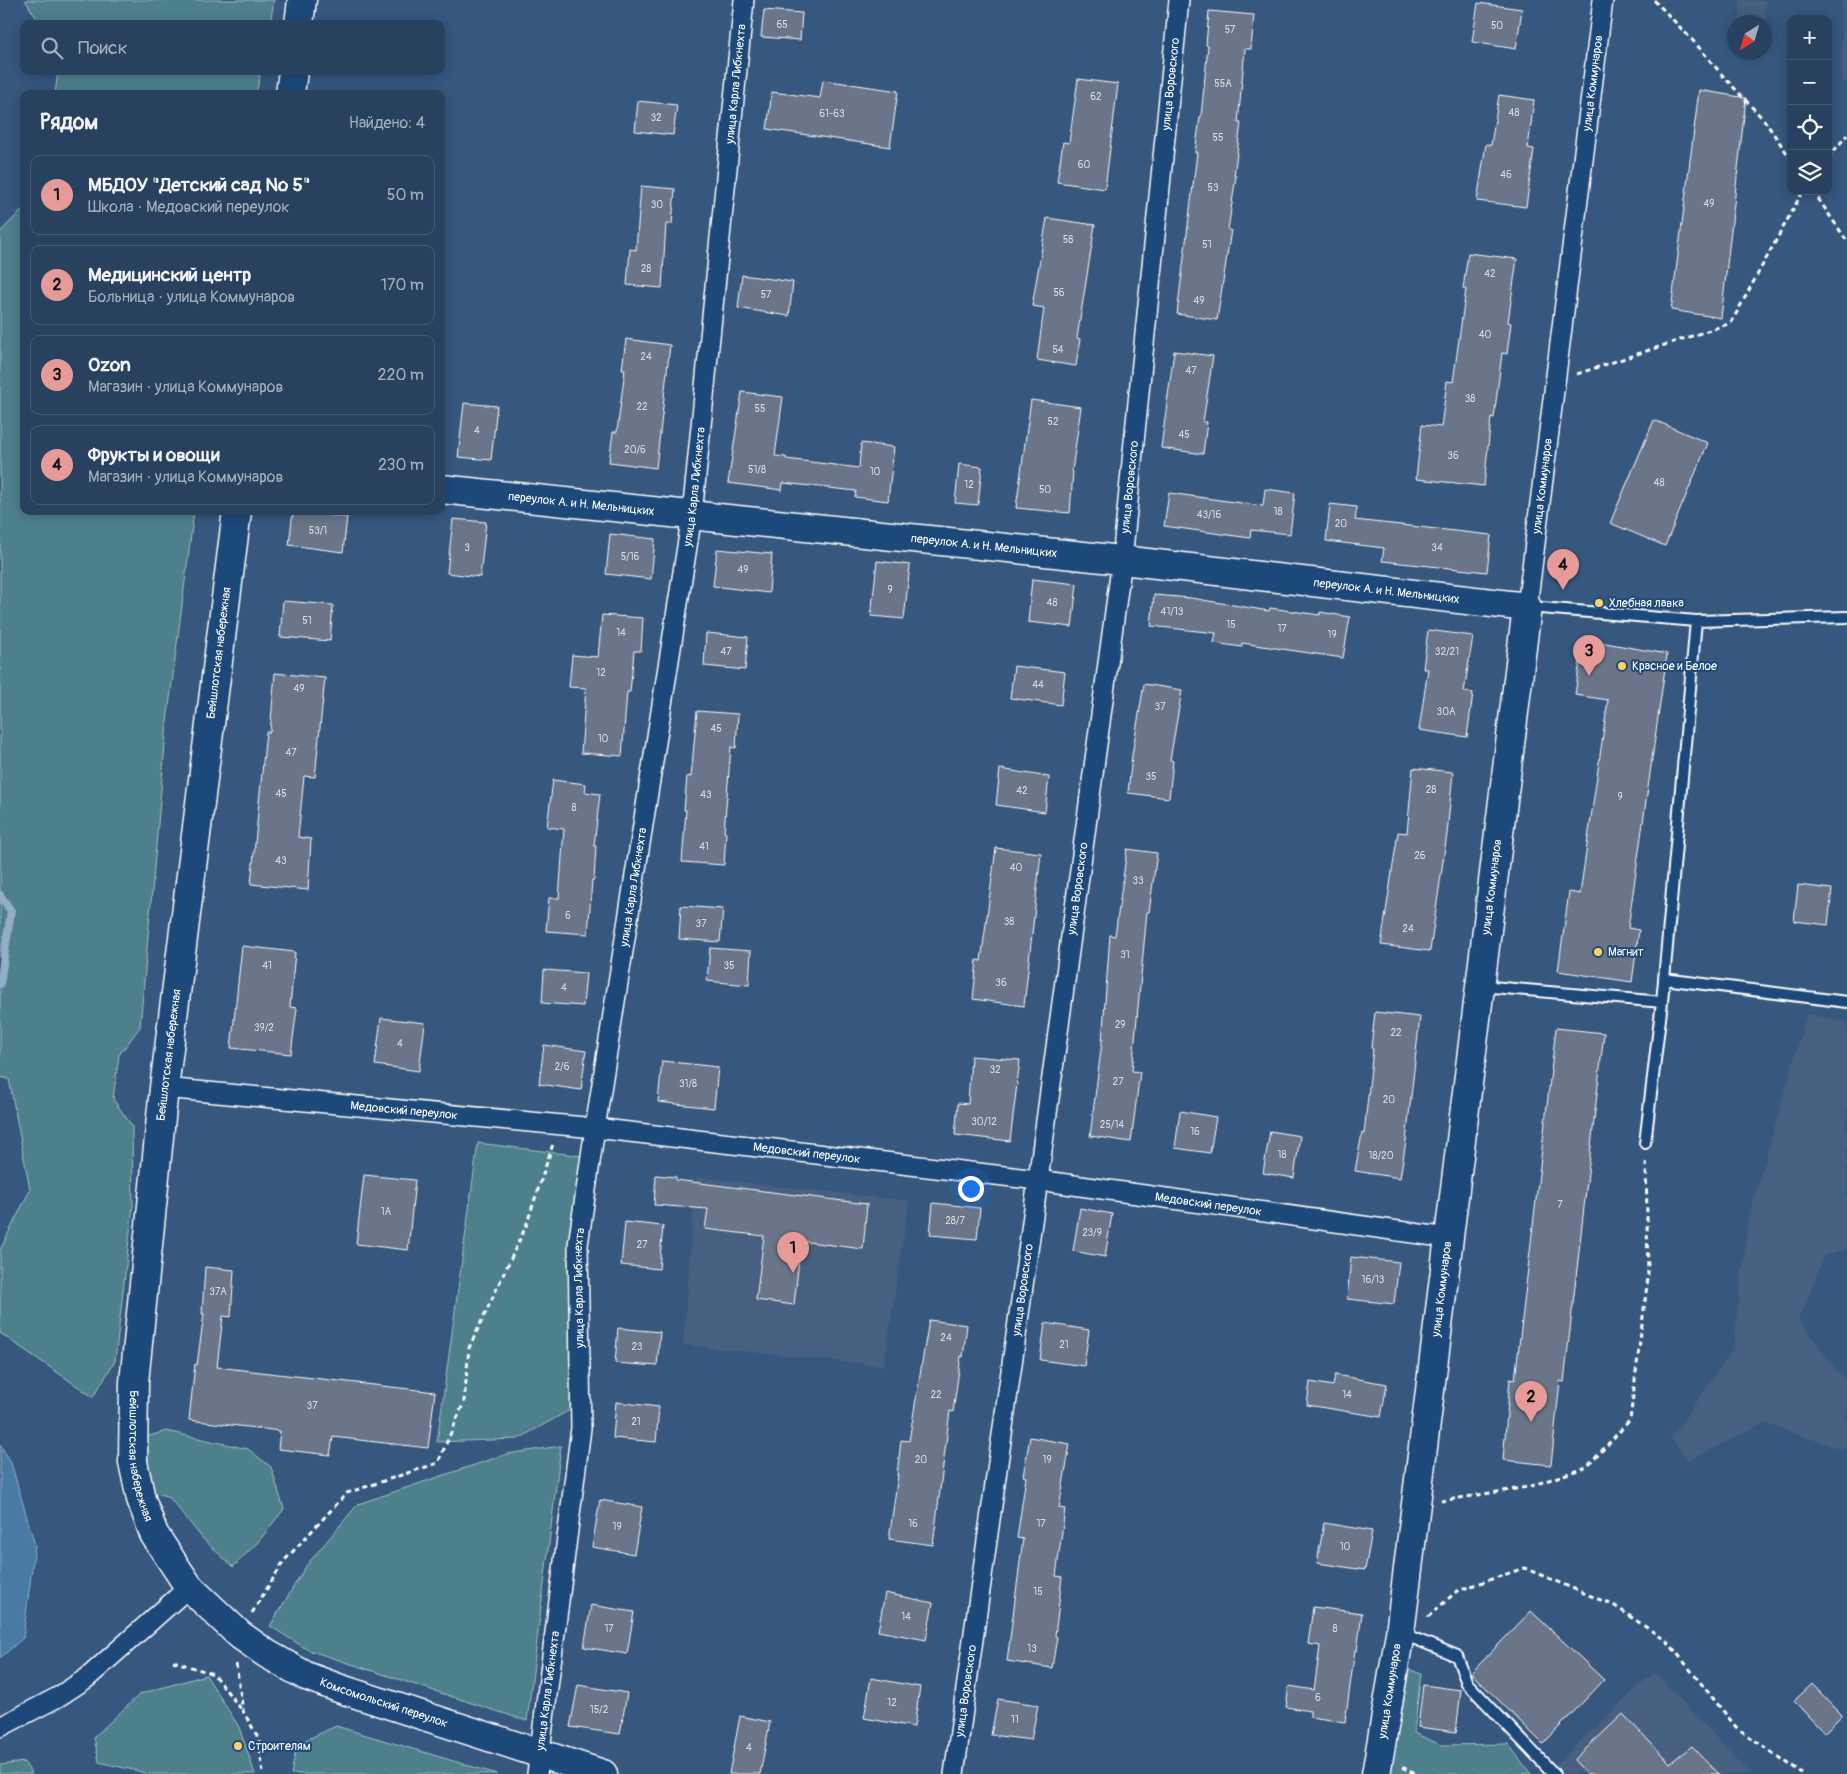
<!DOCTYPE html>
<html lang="ru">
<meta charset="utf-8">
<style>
:root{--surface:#28415e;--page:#344c67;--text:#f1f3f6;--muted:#a5afbc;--line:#445a73;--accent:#e69b98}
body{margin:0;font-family:Pangolin,sans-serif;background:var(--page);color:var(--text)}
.controls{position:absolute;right:15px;top:15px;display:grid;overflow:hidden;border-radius:10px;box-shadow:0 2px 12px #0003}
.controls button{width:45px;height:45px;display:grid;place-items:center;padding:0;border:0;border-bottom:1px solid var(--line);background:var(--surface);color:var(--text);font:25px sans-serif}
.compass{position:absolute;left:1727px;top:15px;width:45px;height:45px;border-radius:50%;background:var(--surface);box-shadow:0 2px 12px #0003;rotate:217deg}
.you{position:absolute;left:970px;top:1188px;width:18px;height:18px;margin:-12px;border:4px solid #fff;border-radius:50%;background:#1a73e8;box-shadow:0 0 0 8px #1a73e833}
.badge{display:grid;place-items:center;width:32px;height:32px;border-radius:50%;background:var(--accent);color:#111;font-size:16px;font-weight:700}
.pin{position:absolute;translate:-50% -41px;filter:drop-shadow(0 1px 2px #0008)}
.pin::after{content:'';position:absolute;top:26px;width:18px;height:15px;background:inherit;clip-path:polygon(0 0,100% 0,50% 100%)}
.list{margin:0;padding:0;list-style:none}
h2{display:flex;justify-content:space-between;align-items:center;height:65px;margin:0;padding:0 20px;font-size:21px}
h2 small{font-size:16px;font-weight:400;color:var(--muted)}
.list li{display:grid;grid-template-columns:32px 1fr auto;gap:15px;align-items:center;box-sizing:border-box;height:80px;margin:0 10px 10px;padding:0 10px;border:1px solid var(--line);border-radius:10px}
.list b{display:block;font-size:19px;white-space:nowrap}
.list p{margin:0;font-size:16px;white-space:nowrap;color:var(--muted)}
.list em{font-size:16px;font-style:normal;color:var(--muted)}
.icon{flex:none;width:28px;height:28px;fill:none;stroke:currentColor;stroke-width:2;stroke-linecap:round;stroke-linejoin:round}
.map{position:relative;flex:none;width:1847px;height:1774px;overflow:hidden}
.search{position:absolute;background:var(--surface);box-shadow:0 2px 12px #0003;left:20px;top:20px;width:425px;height:55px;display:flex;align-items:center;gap:12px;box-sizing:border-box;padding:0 18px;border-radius:10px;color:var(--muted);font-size:19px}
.panel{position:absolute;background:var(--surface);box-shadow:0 2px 12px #0003;left:20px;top:90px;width:425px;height:425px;border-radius:10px}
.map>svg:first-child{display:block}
</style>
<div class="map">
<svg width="1847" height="1774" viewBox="0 0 1847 1774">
<rect width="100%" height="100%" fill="#36577e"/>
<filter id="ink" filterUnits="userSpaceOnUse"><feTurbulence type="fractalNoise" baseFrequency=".02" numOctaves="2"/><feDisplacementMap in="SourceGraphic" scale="10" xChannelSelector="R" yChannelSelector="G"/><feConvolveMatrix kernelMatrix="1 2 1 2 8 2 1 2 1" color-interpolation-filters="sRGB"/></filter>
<g filter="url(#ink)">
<path fill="#466081" d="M1740,0l26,1 -1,40 -1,-19h-24z
M1842,0h5v82h-5z
M1807,1014l40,8v227l-23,6 -18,48 -8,15 39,53 10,9v66l-3,4 -80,-27 -76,38 -17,-23 62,-89 15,-129z
M696,1177l213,24 -25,165 -201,-21z
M1654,1672l97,102h-205z"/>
<path fill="#4d808b" stroke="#a6c0c5" d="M25,0h249l-4,24h-230z
M58,71h203l-5,23h-201z
M24,208v303h170l-27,211 -27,305 -21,28 -6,44 19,27 1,79 -18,156 -22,36 -93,-64v-83l30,-60 -21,-111 -9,-2v-845z
M478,1143l121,15 -25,87 5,160 -61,34 -81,3z
M166,1431l82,18 23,18 13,42 -26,33 -25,25 -30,-28 -34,-42 -19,-6 -8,-35 4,-19z
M561,1446l-34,275 -219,-71 -38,-24 36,-60 52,-62 149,-50z
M1404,1667l17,7 -7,59 27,12 67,-1 23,30h-151z
M206,1675l33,52 16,47h-105l-51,-12 -5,-25 46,-43z
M336,1726l161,48h-206l6,-30z
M24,1762l8,12h-32v-9z"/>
<path fill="#497aa6" stroke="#92afca" d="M0,1444l11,19 24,82 -12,93 -23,20z"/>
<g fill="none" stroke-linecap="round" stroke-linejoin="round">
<path stroke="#92afca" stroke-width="8" d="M0,895l11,16 -11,73"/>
</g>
<path fill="#6a7589" stroke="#fff" d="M1478,3l44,6 -6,40 -44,-7z
M764,10l38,3 -2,27 -39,-3z
M1209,11l45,4 -3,34h-6l-7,74h3l-7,53h2l-8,54h3l-14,90 -40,-6 20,-161h-2l5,-36h1l7,-71 -2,-1z
M1078,79l40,5 -13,105 -48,-7 6,-40 6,1z
M823,80l75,11 -8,56 -123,-18 5,-37 48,6z
M1699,90l47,8 -25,220 -50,-8z
M1499,95l35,5 -6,48 6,1 -8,58 -49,-6 9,-57 5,1z
M638,101l39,4 -4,30 -38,-4z
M641,186l34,3 -3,35h-6l-4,64 -35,-3 3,-36 6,1z
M1047,218l48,7 -18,113 3,1 -4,27 -39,-6 7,-52 -12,-2z
M1468,253l49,6 -9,63 3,1 -4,31 -5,-1 -8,65 -3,-1 -7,69 -68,-7 6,-54 19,2 6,-46 6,1 13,-93h-3z
M742,275l51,7 -4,34 -51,-8z
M626,339l44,6 -14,123 -47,-6 4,-30h4l8,-63h-3z
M1174,351l39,5 -10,66h4l-4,32 -42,-6z
M742,392l41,5 -8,59 11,1v2l73,9 2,-25 33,4 -6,54 -33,-4 1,-6 -73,-8 -1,7 -54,-7z
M1031,400l50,7 -9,64 1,1 -3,41 -54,-5z
M464,403l33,3 -6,54 -33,-3z
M1654,420l54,23 -43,103 -55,-23z
M959,464l23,3 -4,38 -23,-2z
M1265,489l30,4 -5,41 -39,-4 -1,8 -86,-12 5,-33 94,13z
M1330,504l27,3 -2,13 136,15 -4,37 -105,-11 2,-13 -58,-7z
M293,511l54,6 -4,35 -54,-7z
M453,519l33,3 -6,55 -33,-4z
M610,534l45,5 -4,40 -45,-5z
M717,549l55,5 -3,39 -56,-7z
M877,561l33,4 -6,54 -33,-3z
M1032,579l45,5 -5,43 -44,-5z
M1154,595l37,3 78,13 1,-3 50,7v-3l30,5 -7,41 -101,-15v4l-28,-4 2,-10 -65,-7z
M283,601l50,4 -3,36 -50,-4z
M602,615l41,3 -2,33h-7l-4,41h-3l-5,64 -41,-3 5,-65 -17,-1 3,-32 26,2z
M1428,630l45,6 -9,56 9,1 -6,44 -48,-7 9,-61h-5z
M706,633l42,4 -3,33 -41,-4z
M1583,639l84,15 -39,274 11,2 -7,52 -74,-11 11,-79 11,2 28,-194 -33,-5z
M1014,666l51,6 -4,33 -51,-7z
M275,673l50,5 -10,99 -11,-1 -6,61 13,2 -3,51 -57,-6 15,-152h4z
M1144,684l38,6 -12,70 3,1 -4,37 -41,-5 4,-38z
M697,711l41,3 -2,34 -5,-1 -7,85 2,1 -2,32 -42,-3 4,-52h-2l3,-34 4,1z
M1413,768l40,4 -6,62 -17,117 -49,-6 17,-113 9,1z
M1000,769l49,8 -4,35 -49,-7z
M553,780l33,4 -1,8 15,2 -6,52h2l-2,34h-2l-4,54 -42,-3 3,-33h10l5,-69 -17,-2z
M996,848l45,5 -17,153 -51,-7 4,-39 4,1z
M1127,849l30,4 -8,59h-2l-15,159 8,1 -9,70 -41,-6 12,-94 8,-107 5,1z
M1798,885l34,4 -4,36 -34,-4z
M681,906l42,3 -3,33 -41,-3z
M242,946l53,6 -5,55 7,1 -6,46 -60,-6z
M710,948l41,3 -2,34 -42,-4z
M544,970l42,3 -3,33 -41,-3z
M1375,1012l45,5 -14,124 -6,37 -45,-7 7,-38 2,1 9,-85 -2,-1z
M381,1018l44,5 -6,48 -44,-6z
M1556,1028l48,5 -40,349 -4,-1 -9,84 -48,-5 7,-81 5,1z
M544,1045l42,6 -5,39 -42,-6z
M971,1056l49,4 -10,81 -55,-6 3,-32 10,1z
M662,1061l56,6 -4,41 -56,-6z
M1180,1111l36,6 -6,36 -35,-5z
M1270,1131l30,5 -6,42 -31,-5z
M364,1175l51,5 -7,70 -52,-6z
M656,1175l20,2v3l191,24 -4,45 -62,-8 -7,64 -38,-5 8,-64 -59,-7 3,-20 -54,-4z
M933,1203l47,5 -3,31 -47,-4z
M1080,1208l32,6 -7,43 -32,-6z
M625,1222l38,4 -4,43 -38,-4z
M1351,1257l48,5 -5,42 -47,-5z
M205,1267l29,3 -3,47 -8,-1 -6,51 218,25 -7,56 -95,-11 -3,18 -52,-6 2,-18 -91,-11 6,-56 2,1 7,-51h-2z
M929,1320l38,5 -4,32 -2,-1 -8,56 -3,-1 -17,134 -44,-6 9,-64h-1l4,-35 8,1z
M1045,1323l44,7 -5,36 -44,-6z
M618,1328l42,4 -3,34 -42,-3z
M1335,1375l52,9 -6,33 -74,-12 3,-23 23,4z
M616,1402l43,5 -3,35 -43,-4z
M1030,1437l40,7 -11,64 6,1 -9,67 6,1 -7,59 2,1 -5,31 -45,-7 16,-122 -6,-1 9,-61 -3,-1z
M600,1500l42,7 -8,47 -42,-7z
M1324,1523l48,8 -7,39 -48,-7z
M885,1593l48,10 -7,37 -48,-9z
M591,1605l43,7 -7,42 -43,-7z
M1313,1607l49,6 -5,38 -2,-1 -10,72 -35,-5v-6l-24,-4 3,-21 25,4 6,-44 -12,-2z
M1531,1611l73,69 -61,64 -72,-71z
M871,1678l49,9 -6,40 -50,-9z
M1812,1684l30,31 -18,18 -30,-32z
M578,1685l49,8 -7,41 -50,-7z
M1423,1685l38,5 -5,42 -38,-5z
M998,1699l40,6 -7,35 -40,-5z
M1623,1714l47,49 22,-17 27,28h-132l-13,-14z
M740,1716l30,6 -10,52h-31z"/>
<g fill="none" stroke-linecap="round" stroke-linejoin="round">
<g stroke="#fff" stroke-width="14">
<path id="lane" d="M1529,607l167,14 151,-4
M1664,979l183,23
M1481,986l181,16
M1645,1143l17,-141 34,-381
M1401,1633l56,23 10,27 87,91"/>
</g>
<g stroke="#fff" stroke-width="22">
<g id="street">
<path id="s1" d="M1527,607l76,-607"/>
<path id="s2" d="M164,1088l431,40 443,52 410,58"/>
<path d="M0,1727l58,-30 29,-19 102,-91"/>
<path id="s3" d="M537,1774l44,-346 -3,-183 17,-117 97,-613 52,-515"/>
<path id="s4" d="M954,1774l84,-594 84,-620 57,-560"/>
</g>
</g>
<g stroke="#fff" stroke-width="31">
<g id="secondary">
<path d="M299,24l3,-24"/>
<path d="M290,94l3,-23"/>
<path id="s5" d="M441,489l681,71 405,47 -127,1026 -24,141"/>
<path id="s6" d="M237,511l-73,577 -30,294 -1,80 8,37 13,35 35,53 51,48 27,19 39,22 35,13 262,85"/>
</g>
</g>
<path stroke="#fff" stroke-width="3" stroke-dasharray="5 4" stroke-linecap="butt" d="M1654,0l42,44 28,33 40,43 27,39
M1828,158l19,-23
M1813,191l34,50
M1577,374l154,-51 72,-132
M1441,1501l87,-14 59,-20 43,-47 18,-143 -2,-118
M252,1613l32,-52 63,-68 91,-30 26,-61 5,-54 57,-122 27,-82
M1428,1617l29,-26 67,-23 91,38 53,36 68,85 66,47
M173,1661l40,13 29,36
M236,1664l7,47 16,28 4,35
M1402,1767l13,7"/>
<use href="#lane" stroke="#1f4a7a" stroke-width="10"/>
<use href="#street" stroke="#1f4a7a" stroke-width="19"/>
<use href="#secondary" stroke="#1f4a7a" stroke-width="28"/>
</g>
</g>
<g fill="#ffd166" stroke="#1f4a7a" stroke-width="2">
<circle cx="1599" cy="603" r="5"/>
<circle cx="1622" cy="666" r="5"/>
<circle cx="1598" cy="952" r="5"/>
<circle cx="238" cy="1746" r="5"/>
</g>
<g text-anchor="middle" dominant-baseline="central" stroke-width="4" stroke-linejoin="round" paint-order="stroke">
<g font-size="10" fill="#dadce2">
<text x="782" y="25">65</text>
<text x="1497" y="26">50</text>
<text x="1230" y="30">57</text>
<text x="1223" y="84">55А</text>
<text x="1096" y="97">62</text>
<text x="1514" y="113">48</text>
<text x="832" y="114">61-63</text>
<text x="656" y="118">32</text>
<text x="1218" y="138">55</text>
<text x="1084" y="165">60</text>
<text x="1506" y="175">46</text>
<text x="1213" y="188">53</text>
<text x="1709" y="204">49</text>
<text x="657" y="205">30</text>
<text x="1068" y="240">58</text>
<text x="1207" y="245">51</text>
<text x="646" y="269">28</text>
<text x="1490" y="274">42</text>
<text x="1059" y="293">56</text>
<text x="766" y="295">57</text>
<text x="1199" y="301">49</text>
<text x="1485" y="335">40</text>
<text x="1058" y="350">54</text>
<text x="646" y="357">24</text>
<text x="1191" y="371">47</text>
<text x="1470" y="399">38</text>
<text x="642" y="407">22</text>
<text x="760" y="409">55</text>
<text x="1053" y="422">52</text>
<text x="477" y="431">4</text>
<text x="1184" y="435">45</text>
<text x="635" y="450">20/6</text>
<text x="1453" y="456">36</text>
<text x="757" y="470">51/8</text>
<text x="875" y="472">10</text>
<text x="1659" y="483">48</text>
<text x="969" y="485">12</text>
<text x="1045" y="490">50</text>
<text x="1278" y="512">18</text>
<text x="1209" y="515">43/16</text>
<text x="1341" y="524">20</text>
<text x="318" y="531">53/1</text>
<text x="467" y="548">3</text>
<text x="1437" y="548">34</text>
<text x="630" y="557">5/16</text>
<text x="743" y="570">49</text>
<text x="890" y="590">9</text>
<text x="1052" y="603">48</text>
<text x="1172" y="612">41/13</text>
<text x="307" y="621">51</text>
<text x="1231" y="625">15</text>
<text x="1282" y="629">17</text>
<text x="621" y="633">14</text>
<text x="1332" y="635">19</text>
<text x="726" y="652">47</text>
<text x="1447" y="652">32/21</text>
<text x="601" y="673">12</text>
<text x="1038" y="685">44</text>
<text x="299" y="689">49</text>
<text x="1160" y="707">37</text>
<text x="1446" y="712">30А</text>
<text x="716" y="729">45</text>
<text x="603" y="739">10</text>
<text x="291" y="753">47</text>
<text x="1151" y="777">35</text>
<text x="1431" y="790">28</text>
<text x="1022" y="791">42</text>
<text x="281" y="794">45</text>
<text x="706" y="795">43</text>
<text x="1620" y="797">9</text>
<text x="574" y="808">8</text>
<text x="704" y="847">41</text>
<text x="1420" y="856">26</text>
<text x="281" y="861">43</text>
<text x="1016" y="868">40</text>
<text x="1138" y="881">33</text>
<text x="568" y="916">6</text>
<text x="1009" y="922">38</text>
<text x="701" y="924">37</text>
<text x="1408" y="929">24</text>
<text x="1125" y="955">31</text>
<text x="267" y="966">41</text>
<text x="729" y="966">35</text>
<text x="1001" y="983">36</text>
<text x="564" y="988">4</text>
<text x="1120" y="1025">29</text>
<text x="264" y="1028">39/2</text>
<text x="1396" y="1033">22</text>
<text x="400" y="1044">4</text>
<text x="562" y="1067">2/6</text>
<text x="995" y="1070">32</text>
<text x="1118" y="1082">27</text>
<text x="688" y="1084">31/8</text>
<text x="1389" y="1100">20</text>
<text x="984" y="1122">30/12</text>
<text x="1112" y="1125">25/14</text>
<text x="1195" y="1132">16</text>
<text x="1282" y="1155">18</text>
<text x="1381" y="1156">18/20</text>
<text x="1560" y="1205">7</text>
<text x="386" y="1212">1А</text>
<text x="955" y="1221">28/7</text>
<text x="1092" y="1233">23/9</text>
<text x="642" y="1245">27</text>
<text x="1373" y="1280">16/13</text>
<text x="218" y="1292">37А</text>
<text x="946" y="1338">24</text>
<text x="1064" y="1345">21</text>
<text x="637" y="1347">23</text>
<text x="936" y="1395">22</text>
<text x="1347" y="1395">14</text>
<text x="312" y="1406">37</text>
<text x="636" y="1422">21</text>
<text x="921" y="1460">20</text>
<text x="1047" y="1460">19</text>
<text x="913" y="1524">16</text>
<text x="1041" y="1524">17</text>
<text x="617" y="1527">19</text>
<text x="1345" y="1547">10</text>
<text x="1038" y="1592">15</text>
<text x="906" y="1617">14</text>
<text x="609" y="1629">17</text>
<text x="1335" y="1629">8</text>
<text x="1032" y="1649">13</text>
<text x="1318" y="1698">6</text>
<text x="892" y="1703">12</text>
<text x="599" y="1710">15/2</text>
<text x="1015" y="1720">11</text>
<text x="749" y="1748">4</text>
</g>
<g font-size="12" fill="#fff" stroke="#1f4a7a">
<text stroke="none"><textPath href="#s3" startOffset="1704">улица Карла Либкнехта</textPath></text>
<text stroke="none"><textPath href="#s4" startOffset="1704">улица Воровского</textPath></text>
<text stroke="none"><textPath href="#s1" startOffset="528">улица Коммунаров</textPath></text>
<text stroke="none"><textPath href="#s1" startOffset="122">улица Коммунаров</textPath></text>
<text stroke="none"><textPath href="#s3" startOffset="1299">улица Карла Либкнехта</textPath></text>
<text stroke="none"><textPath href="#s4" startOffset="1299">улица Воровского</textPath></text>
<text stroke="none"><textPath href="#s5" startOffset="141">переулок А. и Н. Мельницких</textPath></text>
<text stroke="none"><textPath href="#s5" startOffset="546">переулок А. и Н. Мельницких</textPath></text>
<text stroke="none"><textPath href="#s5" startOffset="951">переулок А. и Н. Мельницких</textPath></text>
<text transform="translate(219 653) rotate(-83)">Бейшлотская набережная</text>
<text stroke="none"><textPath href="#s3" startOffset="894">улица Карла Либкнехта</textPath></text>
<text transform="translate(1492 887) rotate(-83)">улица Коммунаров</text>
<text stroke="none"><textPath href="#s4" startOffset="894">улица Воровского</textPath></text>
<text transform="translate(169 1055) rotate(-83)">Бейшлотская набережная</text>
<text stroke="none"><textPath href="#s2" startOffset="241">Медовский переулок</textPath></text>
<text stroke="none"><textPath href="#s2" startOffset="646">Медовский переулок</textPath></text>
<text stroke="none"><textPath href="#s2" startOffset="1051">Медовский переулок</textPath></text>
<text stroke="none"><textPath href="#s3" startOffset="489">улица Карла Либкнехта</textPath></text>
<text transform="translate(1442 1289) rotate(-83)">улица Коммунаров</text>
<text stroke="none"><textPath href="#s4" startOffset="489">улица Воровского</textPath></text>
<text stroke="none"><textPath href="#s6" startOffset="952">Бейшлотская набережная</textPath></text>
<text stroke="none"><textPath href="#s3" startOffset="84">улица Карла Либкнехта</textPath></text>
<text stroke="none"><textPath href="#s4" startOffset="84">улица Воровского</textPath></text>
<text transform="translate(1390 1691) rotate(-81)">улица Коммунаров</text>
<text stroke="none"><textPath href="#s6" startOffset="1326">Комсомольский переулок</textPath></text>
</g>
<g font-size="12" fill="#fff" stroke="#1f4a7a" text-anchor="start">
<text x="1609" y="603">Хлебная лавка</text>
<text x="1632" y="666">Красное и Белое</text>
<text x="1608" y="952">Магнит</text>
<text x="248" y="1746">Строителям</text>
</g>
</g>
</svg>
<div class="controls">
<button>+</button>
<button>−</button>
<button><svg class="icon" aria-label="locate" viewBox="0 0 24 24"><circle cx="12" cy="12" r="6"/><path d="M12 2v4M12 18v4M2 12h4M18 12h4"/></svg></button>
<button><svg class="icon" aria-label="layers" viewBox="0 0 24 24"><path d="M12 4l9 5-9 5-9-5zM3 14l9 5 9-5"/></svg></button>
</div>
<svg class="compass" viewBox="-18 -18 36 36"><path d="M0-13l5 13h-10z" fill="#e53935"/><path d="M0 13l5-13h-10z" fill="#a5afbc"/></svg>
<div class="you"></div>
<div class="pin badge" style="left:793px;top:1273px">1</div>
<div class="pin badge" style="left:1531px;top:1422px">2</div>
<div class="pin badge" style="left:1589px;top:676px">3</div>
<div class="pin badge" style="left:1563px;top:590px">4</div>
<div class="search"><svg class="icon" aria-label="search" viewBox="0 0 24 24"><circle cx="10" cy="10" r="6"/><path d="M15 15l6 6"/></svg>Поиск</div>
<section class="panel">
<h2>Рядом<small>Найдено: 4</small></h2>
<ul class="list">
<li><span class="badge">1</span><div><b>МБДОУ &quot;Детский сад № 5&quot;</b><p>Школа · Медовский переулок</p></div><em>50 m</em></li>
<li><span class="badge">2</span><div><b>Медицинский центр</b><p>Больница · улица Коммунаров</p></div><em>170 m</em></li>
<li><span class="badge">3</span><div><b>Ozon</b><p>Магазин · улица Коммунаров</p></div><em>220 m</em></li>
<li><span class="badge">4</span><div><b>Фрукты и овощи</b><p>Магазин · улица Коммунаров</p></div><em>230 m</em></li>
</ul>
</section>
</div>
